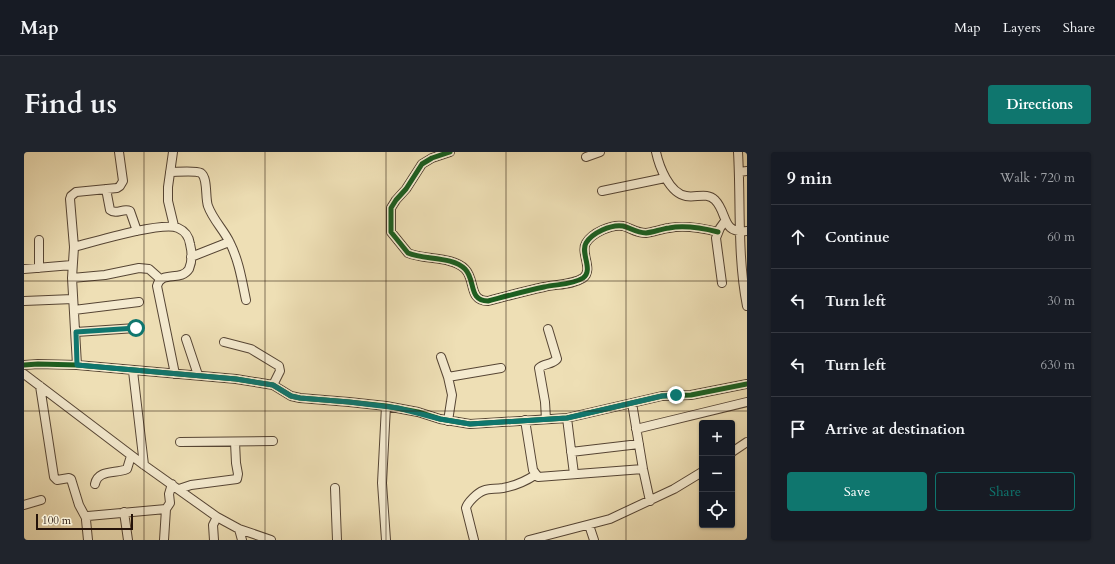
<!DOCTYPE html>
<meta charset="utf-8">
<style>
:root{--surface:#171b24;--page:#20242c;--text:#f1f3f6;--muted:#9ea1a6;--line:#363941;--accent:#0f766e}
body{margin:0;font-family:Cardo,serif;background:var(--page);color:var(--text)}
.controls{position:absolute;right:12px;bottom:12px;display:grid;overflow:hidden;border-radius:4px;box-shadow:0 1px 3px #0004}
.controls button{width:36px;height:36px;display:grid;place-items:center;padding:0;border:0;border-bottom:1px solid var(--line);background:var(--surface);color:var(--text);font:20px sans-serif}
.scale{position:absolute;left:12px;bottom:10px;width:97px;box-sizing:border-box;padding-left:4px;border:2px solid #241209;border-top:0;font-size:11px;line-height:14px;white-space:nowrap;color:#241209;-webkit-text-stroke:3px #f4eacf;paint-order:stroke}
.stop{position:absolute;width:12px;height:12px;margin:-9px;border:3px solid #0f766e;border-radius:50%;background:#fff}
.stop.end{background:#0f766e;border-color:#fff;box-shadow:0 1px 4px #0008}
.list{margin:0;padding:0;list-style:none}
h2{display:flex;justify-content:space-between;align-items:center;height:52px;margin:0;padding:0 16px;font-size:17px}
h2 small{font-size:13px;font-weight:400;color:var(--muted)}
.list li{display:grid;grid-template-columns:26px 1fr auto;gap:12px;align-items:center;box-sizing:border-box;height:64px;padding:0 16px;border-top:1px solid var(--line)}
.list b{display:block;font-size:15px;white-space:nowrap}
.list em{font-size:13px;font-style:normal;color:var(--muted)}
.actions{display:flex;gap:8px;padding:12px 16px}
.actions a{flex:1;padding:9px 0;border:1px solid var(--accent);border-radius:4px;text-align:center;font-size:14px;color:var(--accent)}
.actions .main{background:var(--accent);color:#fff}
.icon{flex:none;width:22px;height:22px;fill:none;stroke:currentColor;stroke-width:2;stroke-linecap:round;stroke-linejoin:round}
.map{position:relative;flex:none;width:723px;height:388px;overflow:hidden;border-radius:4px}
header{display:flex;align-items:center;gap:24px;box-sizing:border-box;height:56px;padding:0 20px;background:var(--surface);border-bottom:1px solid var(--line)}
header strong{font-size:19px}
nav{display:flex;gap:22px;margin-inline-start:auto;font-size:14px}
.intro{display:flex;align-items:center;justify-content:space-between;box-sizing:border-box;height:96px;padding:0 24px}
h1{margin:0;font-size:28px}
.button{padding:10px 18px;border-radius:4px;background:var(--accent);color:#fff;font-size:14px;font-weight:700}
main{display:flex;gap:24px;padding:0 24px}
aside{flex:1;background:var(--surface);border-radius:4px;box-shadow:0 1px 3px #0004}
.map>svg:first-child{display:block}
</style>
<header>
<strong>Map</strong>
<nav><a>Map</a><a>Layers</a><a>Share</a></nav>
</header>
<div class="intro"><h1>Find us</h1><a class="button">Directions</a></div>
<main>
<div class="map">
<svg width="723" height="388" viewBox="0 0 723 388">
<rect width="100%" height="100%" fill="#eedfb5"/>
<filter id="stains"><feTurbulence type="fractalNoise" baseFrequency=".005" numOctaves="4"/><feColorMatrix values="0 0 0 0 .2 0 0 0 0 .09 0 0 0 0 .02 0 0 0 .5 -.17"/></filter>
<radialGradient id="worn" r=".72"><stop offset=".6" stop-color="#630" stop-opacity="0"/><stop offset="1" stop-color="#630" stop-opacity=".3"/></radialGradient>
<g fill="none" stroke-linecap="round" stroke-linejoin="round">
<g stroke="#564534" stroke-width="10">
<path id="minor" d="M149,0l-5,35v14l6,25
M426,0l-18,6 -10,6 -16,25 -10,11 -5,8v24l17,21c16,7 44,3 57,16 11,11 3,32 23,32 19,-5 37,-10 56,-14 13,-3 28,-2 39,-9 11,-8 -3,-25 3,-35 6,-10 25,-19 37,-17 8,2 13,7 23,7 8,-1 15,-4 23,-5 16,-3 33,0 49,4
M632,0c3,14 13,41 30,44 10,2 21,-4 29,4 13,13 6,34 32,31
M714,0c3,52 -1,103 9,154
M562,5l14,-5
M146,20c7,0 25,-2 31,1 7,5 4,25 7,33 5,14 16,24 22,37 9,18 12,38 16,57
M715,20l8,-1
M82,37l4,21c6,5 13,-2 20,1l7,20
M578,39l63,-13
M15,88v28
M50,95c19,-5 88,-26 104,-19 7,3 11,9 12,16 2,8 2,18 -1,25 -8,13 -28,1 -32,17l18,88
M167,105l38,-15
M0,117l48,-4
M48,126l33,-3 34,-7 10,1 9,8
M698,131l-6,-45 4,-10 5,-7
M0,149l49,-2
M50,158l65,-8
M52,180l60,-4
M162,187l12,36
M200,190l27,7 28,17 1,5 -7,14
M417,205l7,20 4,18 -4,26
M0,213l14,-1 39,1 159,14 37,6 18,11 9,2 49,4 37,4 32,6 22,7 30,5 97,-6 95,-22 29,-1 56,-11
M53,213l-5,-87 2,-31 -4,-48 1,-3 5,-4 41,-4 3,-2 3,-5 -4,-29
M109,219l11,94
M0,222l120,91 73,52 22,12 32,11
M424,225l53,-9
M16,234l14,91 3,3 12,-2 2,1 8,26 7,13
M608,251l11,66 7,32
M362,254l-4,77 4,57
M543,266l7,56
M522,267l-1,-17 -6,-34c5,-5 13,-3 18,-9l-9,-30
M501,268l8,50 5,7 105,-8
M612,277l111,-27
M156,290l93,-1
M547,300l68,-8
M708,300l15,-10
M71,332c3,-15 21,-10 32,-15l4,-13
M311,336l2,52
M155,337l12,-4 46,-6 1,-5 -2,-11 -1,-21
M0,353l17,-5
M100,360l4,28
M565,373l5,15
M215,377l3,11
M64,388l-2,-20 2,-4 78,-7 4,-6 -1,-9 3,-10
M140,388l2,-31
M190,388l-1,-15 4,-8
M450,388l-8,-32c1,-4 4,-7 7,-10 11,-11 16,-8 30,-10 11,-2 23,-7 32,-13
M505,388l81,-21 64,-30 28,-17"/>
</g>
<use href="#minor" stroke="#f4eacf" stroke-width="8"/>
<g stroke="#f4eacf" stroke-width="8">
<path id="cycleway" d="M426,0l-18,6 -10,6 -16,25 -10,11 -5,8v24l17,21c16,7 44,3 57,16 11,11 3,32 23,32 19,-5 37,-10 56,-14 13,-3 28,-2 39,-9 11,-8 -3,-25 3,-35 6,-10 25,-19 37,-17 8,2 13,7 23,7 8,-1 15,-4 23,-5 16,-3 33,0 49,4
M0,213l14,-1 39,1 159,14 37,6 18,11 9,2 49,4 37,4 32,6 22,7 30,5 97,-6 95,-22 29,-1 56,-11"/>
</g>
<use href="#cycleway" stroke="#1b5e20" stroke-width="5"/>
</g>
<g fill="none" stroke-linecap="round" stroke-linejoin="round">
<path stroke="#0f766e" stroke-width="5" d="M112,176l-60,4 1,33 159,14 37,6 18,11 9,2 49,4 49,6 42,11 30,5 97,-6 95,-22 14,-1"/>
</g>
<path fill="none" stroke="#241209" stroke-width="1" stroke-opacity="0.55" d="M120,0v388M241,0v388M362,0v388M482,0v388M602,0v388M0,129h723M0,259h723"/>
<rect width="100%" height="100%" filter="url(#stains)"/>
<rect width="100%" height="100%" fill="url(#worn)"/>
</svg>
<div class="controls">
<button>+</button>
<button>−</button>
<button><svg class="icon" aria-label="locate" viewBox="0 0 24 24"><circle cx="12" cy="12" r="6"/><path d="M12 2v4M12 18v4M2 12h4M18 12h4"/></svg></button>
</div>
<div class="scale">100 m</div>
<div class="stop" style="left:112px;top:176px"></div>
<div class="stop end" style="left:652px;top:243px"></div>
</div>
<aside>
<h2>9 min<small>Walk · 720 m</small></h2>
<ul class="list">
<li><svg class="icon" aria-label="ahead" viewBox="0 0 24 24"><path d="M12 20V5M6 11l6-6 6 6"/></svg><div><b>Continue</b></div><em>60 m</em></li>
<li><svg class="icon" aria-label="left" viewBox="0 0 24 24"><path d="M17 20v-9H6M10 6l-5 5 5 5"/></svg><div><b>Turn left</b></div><em>30 m</em></li>
<li><svg class="icon" aria-label="left" viewBox="0 0 24 24"><path d="M17 20v-9H6M10 6l-5 5 5 5"/></svg><div><b>Turn left</b></div><em>630 m</em></li>
<li><svg class="icon" aria-label="arrive" viewBox="0 0 24 24"><path d="M6 21V4h12l-3 4 3 4H6"/></svg><div><b>Arrive at destination</b></div></li>
</ul>
<div class="actions"><a class="main">Save</a><a>Share</a></div>
</aside>
</main>
